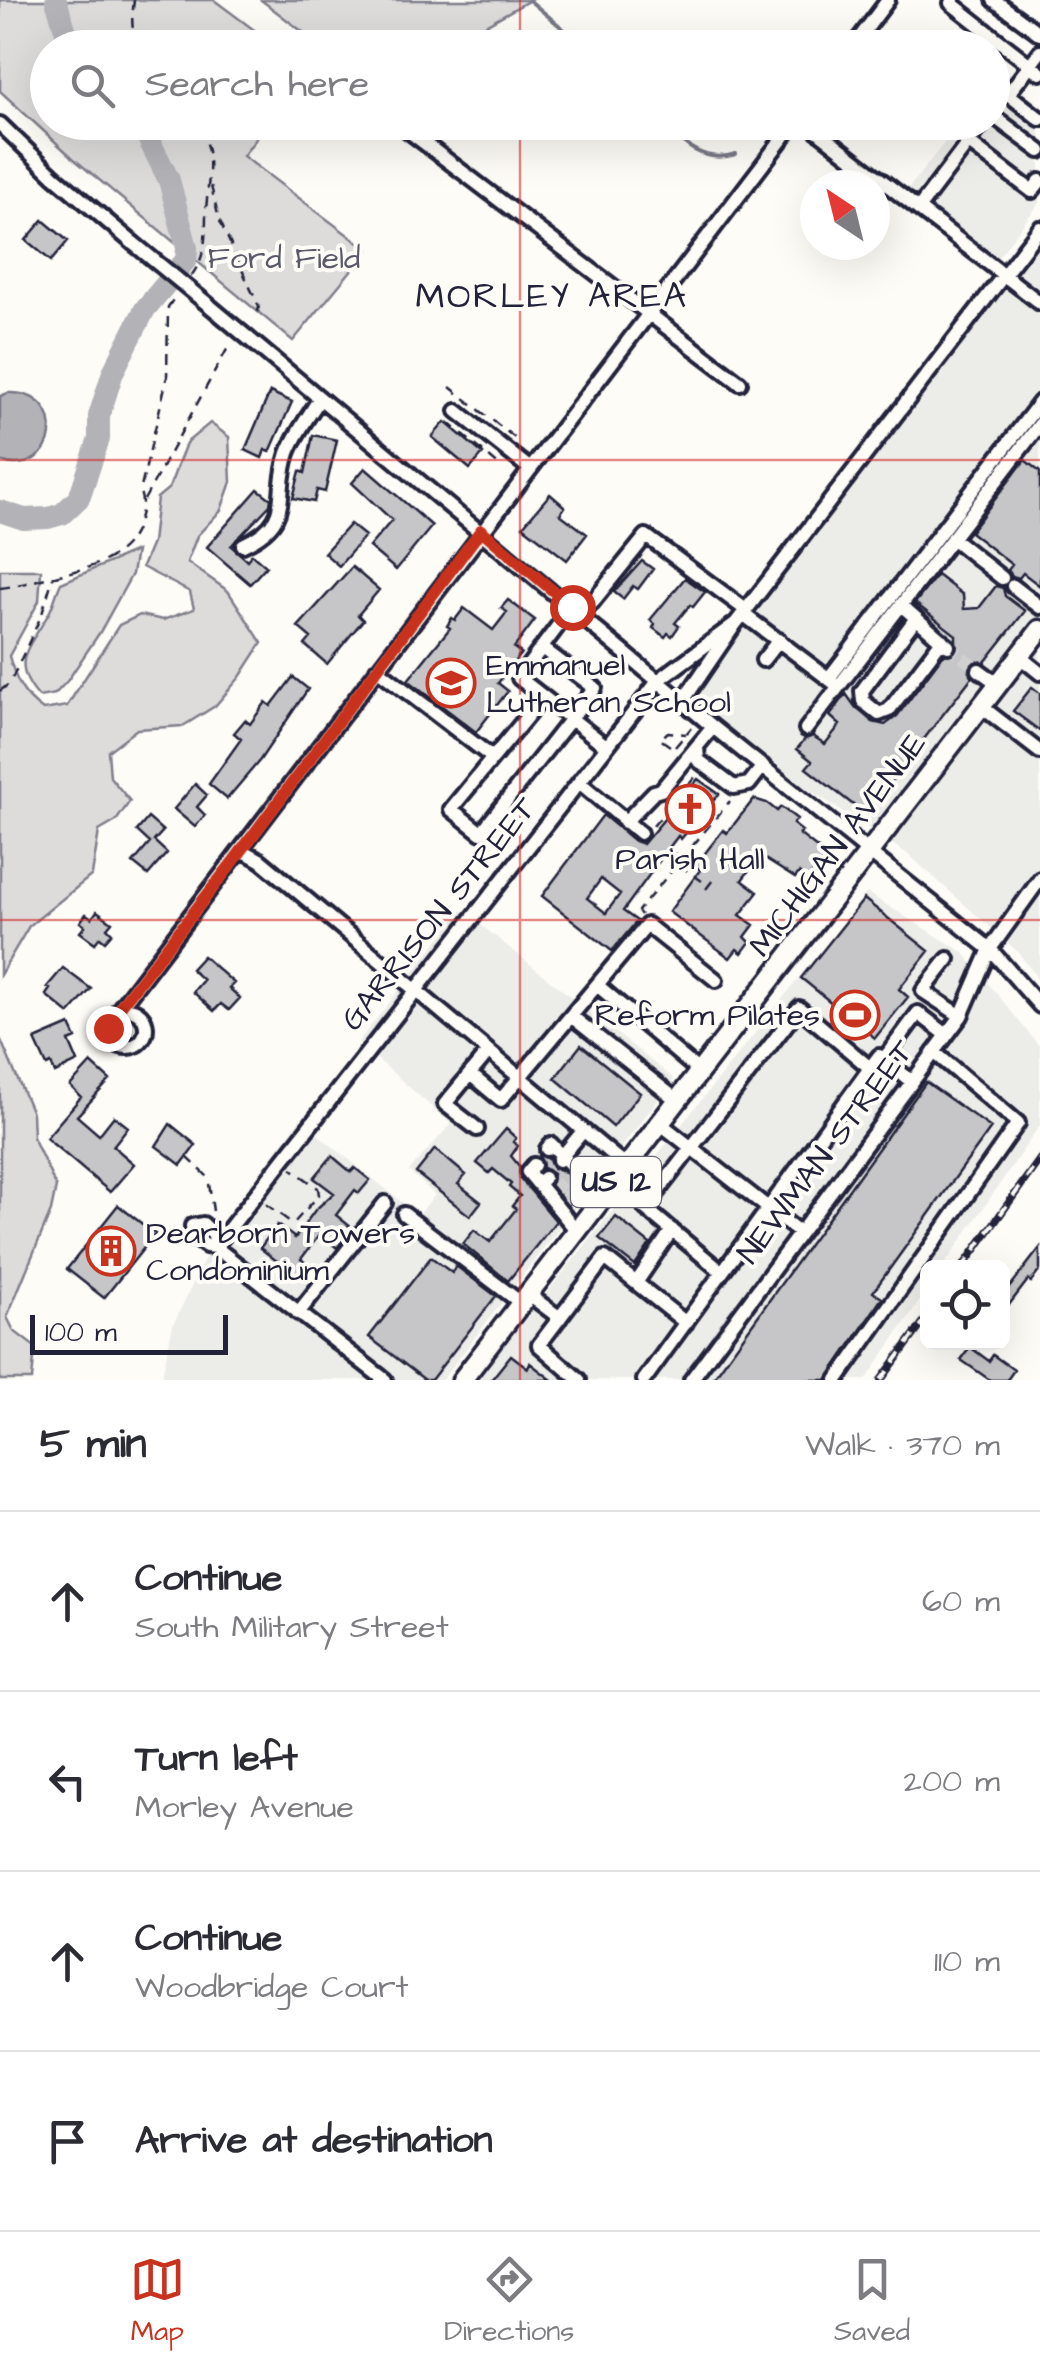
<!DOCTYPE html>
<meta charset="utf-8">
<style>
:root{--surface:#fff;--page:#f2f2f3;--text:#2b2b33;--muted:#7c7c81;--line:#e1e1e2;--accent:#c8321e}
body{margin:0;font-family:"Architects Daughter",sans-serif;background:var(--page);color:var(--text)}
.controls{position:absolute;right:30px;bottom:30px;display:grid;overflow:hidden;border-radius:15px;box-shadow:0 10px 40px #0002}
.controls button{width:90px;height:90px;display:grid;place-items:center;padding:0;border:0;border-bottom:2px solid var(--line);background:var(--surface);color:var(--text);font:50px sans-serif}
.compass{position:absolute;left:800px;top:170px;width:90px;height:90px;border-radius:50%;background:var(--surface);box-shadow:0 10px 40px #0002;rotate:325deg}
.scale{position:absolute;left:30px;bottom:25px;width:198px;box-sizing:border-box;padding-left:10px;border:5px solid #22223b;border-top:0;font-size:28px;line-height:35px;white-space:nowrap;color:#22223b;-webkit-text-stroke:8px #fdfcf7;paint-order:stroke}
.stop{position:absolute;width:30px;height:30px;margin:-22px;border:8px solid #c8321e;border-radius:50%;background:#fff}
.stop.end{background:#c8321e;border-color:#fff;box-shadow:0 2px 10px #0008}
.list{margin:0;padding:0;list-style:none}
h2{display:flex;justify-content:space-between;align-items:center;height:130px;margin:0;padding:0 40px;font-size:42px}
h2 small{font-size:32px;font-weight:400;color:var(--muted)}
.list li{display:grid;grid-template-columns:65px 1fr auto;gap:30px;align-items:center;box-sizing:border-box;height:180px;padding:0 40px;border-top:2px solid var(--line)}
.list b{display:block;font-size:38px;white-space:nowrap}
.list p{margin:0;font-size:32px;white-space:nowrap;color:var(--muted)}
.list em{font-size:32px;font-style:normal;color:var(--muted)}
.icon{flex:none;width:55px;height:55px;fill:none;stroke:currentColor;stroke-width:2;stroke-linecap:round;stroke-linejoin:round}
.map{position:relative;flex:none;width:1040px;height:1380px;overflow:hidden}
.search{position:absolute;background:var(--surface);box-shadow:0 10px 40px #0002;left:30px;right:30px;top:30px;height:110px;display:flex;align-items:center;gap:25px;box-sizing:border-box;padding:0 35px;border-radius:55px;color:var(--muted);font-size:38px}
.sheet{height:850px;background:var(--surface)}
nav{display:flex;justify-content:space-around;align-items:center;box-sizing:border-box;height:140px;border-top:2px solid var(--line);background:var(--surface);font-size:28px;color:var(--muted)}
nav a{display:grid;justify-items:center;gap:5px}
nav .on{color:var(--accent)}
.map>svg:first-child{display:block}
</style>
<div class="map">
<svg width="1040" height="1380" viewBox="0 0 1040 1380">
<rect width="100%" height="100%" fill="#fdfcf7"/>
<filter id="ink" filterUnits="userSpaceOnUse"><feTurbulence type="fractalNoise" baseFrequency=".01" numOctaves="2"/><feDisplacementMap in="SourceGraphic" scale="20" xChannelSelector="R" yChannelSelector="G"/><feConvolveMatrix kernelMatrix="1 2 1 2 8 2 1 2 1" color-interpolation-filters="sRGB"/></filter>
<g filter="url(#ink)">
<path fill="#ecece9" d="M993,92l47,36v74l-54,71 -90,-69 64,-81 32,-1z
M1040,228v754l-22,-30 -109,-97 -196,-128 -30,-26z
M867,893l96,59 77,95v78l-97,142 -15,1 -1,22 -61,90h-389z
M462,910l212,169 -232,301h-281l12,-55 48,-100 79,-105 118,95 17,-20 -26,-24 42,-47 -93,-82z"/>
<path fill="#dddcdb" stroke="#807f8b" stroke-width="2.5" d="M0,0h214l63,47 -229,1v74l220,1 -25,33 125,94 -75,91 -219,-182 -74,-68z
M261,0h269l-84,47 -122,1z
M210,423l19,14 2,45 -10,28 -24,26 -10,26 41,29 34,52 -22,34 -25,29 -32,20 -46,3 -29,22 2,26 20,24 -14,20 -17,10 -7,44 -63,51 -29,49v-405h41l-2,31 -30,55c7,25 13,39 34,54l24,-4 52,-81 21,-10 23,5 31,-11 -4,-17 -48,-25 10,-24 5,-45 12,-10 17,-45z
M136,551l-4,23 -32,58 -32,48 -13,14 -16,3c-31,-35 -9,-50 10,-84 5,-9 7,-20 12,-30z
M0,1038l32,75 1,24 23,50 -5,24 -44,106 7,14 21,16 -3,33h-32z"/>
<path fill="#b2b2b7" stroke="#787885" stroke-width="2.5" d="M8,393c65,-2 50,88 -8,68v-65z"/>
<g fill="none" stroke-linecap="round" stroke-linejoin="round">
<path stroke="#787885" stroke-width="4" d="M529,0l57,48
M663,122c22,23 39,42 73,32"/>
<path stroke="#b2b2b7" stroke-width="22" d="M56,0l15,48
M0,511l24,8 24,-1 14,-4 17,-16 20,-59v-23l14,-44 32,-63 41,-49 1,-12 -18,-68 -29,-58"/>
</g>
<path fill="#c6c6c8" stroke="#22223b" stroke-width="2.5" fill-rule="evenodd" d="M43,220l25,21 -17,20 -25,-21z
M270,392l22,10 -22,50 -5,-2 -3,8 -17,-8z
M445,422l38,32 -13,15 -38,-32z
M313,435l24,5 -12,52 -8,-2 -3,12 -21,-4 7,-27 5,2z
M1025,460l15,12v114l-17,-13 -4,5 -7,-2 -4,-6 4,-5 -42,-33z
M365,468l67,58 -36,44 -27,-23 23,-27 -40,-37z
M258,489l13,10 -1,6 -39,41 16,14 5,-6 14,12 -16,18 -43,-37z
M550,494l15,13 -5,7 27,20 -20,26 -44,-34z
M350,524l15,12 -26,30 -15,-13z
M642,561l11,8 -15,20 -5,-3 -10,13 -9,-7z
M352,567l27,23 -21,25 5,5 -36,44 -22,-19 6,-7 -13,-11z
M937,575l26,20 1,14 15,-1 17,-22 7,2 2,8 20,15 -40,51 -13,1 -3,7 3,7 -103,133 -8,1 -55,-43 6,-7 -15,-12 8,-10 8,-3 12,8 15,-19 -10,-9 16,-22 10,14 17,14 12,3 12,-9 46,-61 13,-3v-17l-41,-32z
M685,578l20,14 -12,15 -3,-2 -15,18 4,3 -7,10 -4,-3 -3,4 -12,-9 2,-4 -5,-4z
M508,600l27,20 -21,28 7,5 -23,30 10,8 -32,41 -68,-52 42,-52 -3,-2 5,-8 3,2 9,-12 29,22 14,-18 -6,-4z
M293,677l15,12 -48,71 -33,39 -18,-15 32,-45 -7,-6 11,-13 5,4 16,-22 5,4z
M1032,687l8,6v38l-27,-20z
M698,779l21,15 -38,45 -3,-3 -10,13 -45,62 14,10 -25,30 -70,-55 61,-81 31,26 9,3zM601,879l19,15 -14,19 -19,-15z
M195,784l12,11 -10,12 8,8 -10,12 -21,-18z
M754,799l13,4 10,8 4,-4 16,12 -4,5 9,7 -3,3 28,22 -20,24 -8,-7 -4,5 -35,-22 -18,24 16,12 -18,23 14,10 -9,12 5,5 -8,11 -5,-4 -7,9 -61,-46 31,-42 -5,-4 28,-36 4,3z
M148,818l15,13 -9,10 13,12 -19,22 -15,-12 17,-20 -13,-12z
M864,899l65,52 -30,38 9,8 -33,41 -74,-60z
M97,911l15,11 -5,6 5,5 -7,8 -5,-4 -5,6 -15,-11 5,-6 -5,-4 6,-8 6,4z
M203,956l31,27 -5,5 11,10 -11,12 -8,-6 -7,7 -21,-19 10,-12 -12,-11z
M63,968l28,21 -22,25 -23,-19 4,-6 -3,-2z
M70,1025l6,13 -7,3 9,21 -23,11 -4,-9 -4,2 -12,-26z
M581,1045l59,48 -27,34 -58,-49z
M91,1063l19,17 -33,36 22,19 15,-19 14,11 -15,19 21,18 -24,28 -64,-54 35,-41 -11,-11z
M926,1082l65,46 -118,164 9,6 -55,82h-115z
M170,1124l26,21 -15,20 -25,-19z
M506,1129l10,9 -3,4 5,4 -7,10 9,11v11l36,43 -48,60 -45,-37 11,-14 16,12 26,-33 -4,-3 8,-10 -11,-9 2,-3 -18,-15 -4,4 -12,-10z
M435,1149l31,26 -8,9 23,18 -11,14 -54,-43z
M539,1154l10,5 4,9 8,2 18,21 -11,13 -17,-19 2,-11 -10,-6z
M332,1156l19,16 4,-4 15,12 -11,13 -4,-3 -19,25 16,13 -15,20 -17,-14 -19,25 8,7 -9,13 -40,-31 17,-23 18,13 20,-28 19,-17 -20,-15z
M118,1205l37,29 -51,64 -37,-29z
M616,1217l34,27 -15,22 -36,-28z
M1040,1248v22l-9,12 -3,-2 -26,34v-30l7,4z
M431,1257l21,16 4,-7 40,30 -65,84h-6l-56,-43z
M970,1347l19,14 4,-6 21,15 -7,10h-17l-29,-20z
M511,1355l17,13 2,-5 22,17h-61z"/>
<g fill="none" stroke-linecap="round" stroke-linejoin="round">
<path stroke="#d1d0d1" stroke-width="12" stroke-dasharray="12 6" stroke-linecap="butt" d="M948,646l31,24
M554,1191l13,-15
M562,1202l13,-15"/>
<g stroke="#22223b" stroke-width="20">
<path id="minor" d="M953,0l-2,3 89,70
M994,0l46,34
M852,48l36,-48
M1040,52l-32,42 32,25
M992,115l48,36
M806,122l234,181
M398,123l342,260
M0,124l54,52 79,67
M969,143l63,48 8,-10
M918,209l66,-87
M205,302l508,425 277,222 50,57
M457,411l72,57
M952,538l50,40
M243,545c53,-25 30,-48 45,-92 7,-19 21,-37 32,-55
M1013,586l27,21
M901,605l47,41
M572,607l-53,71 87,68
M743,614l90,68
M582,615l64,-79 100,74
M916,618l-54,73 1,10 16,13 10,-4 53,-70
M542,648l53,40 -114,145 -30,-24 92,-112
M1020,657l20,16
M763,660l16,-20
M377,669l116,89
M979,670l19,14
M829,678l211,-276
M683,701l53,-78 304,-395
M982,707l58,45
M806,729l234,-305
M697,747l1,13 36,27 15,-3 14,-18
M579,782l61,51
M625,822l29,-30 7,-2 52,-63
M242,850l18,10 367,307
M948,959l-25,32 38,25
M597,985l103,87
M108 1028a19 19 0 1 1 38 0a19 19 0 1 1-38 0Z
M116,1013l679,-891
M571,1016l107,85
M884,1059l28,23
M870,1068l9,-12 5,3 34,-46 29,22
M470,1074l31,26
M504,1096l143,-171 69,55
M661,1124l139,109
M477,1129l-32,-25 43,-52
M547,1149l4,-5 52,55
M559,1160l24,-29
M534,1165l-6,7 10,12
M544,1178l-6,6 39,47
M404,1214l117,89
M203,1224l11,11 1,12 -9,-1 -11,-8 -3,-12z
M636,1283l36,-53
M528,1294l32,24
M298,1313l87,-110
M385,1380l-170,-133 444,-567 77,-57
M579,1380l-40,-35 66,-87 81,65
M644,1380l226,-312 -71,-60 -154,200 77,64
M691,1380l270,-364 29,-67 50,-70
M837,1380l181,-257 -84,-71"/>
</g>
<g stroke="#22223b" stroke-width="25">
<path id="major" d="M462,1380l578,-750"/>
</g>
<path stroke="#22223b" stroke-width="2.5" stroke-dasharray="10 8" stroke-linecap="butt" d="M134,0c-2,18 -5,34 9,48
M211,186l8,33 40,88 -3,12
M191,276c19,-24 13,-49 16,-77 2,-28 8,-53 -14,-77
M450,387l70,55
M448,422l53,45
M144,500l86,-156
M0,588c20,-2 35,-8 55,-12 34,-8 72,-16 83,-53 3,-11 6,-20 2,-31l27,-114 1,-71 9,-13
M0,691l10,-8 32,-69 11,-37
M670,746l-10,-7 8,-7 18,2
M675,747l16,-19
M653,826l44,-51
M668,849l14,10
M679,865l30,21
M706,889l7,-9
M641,915l-3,-4 92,-110
M187,1157l21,20 5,34
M266,1204l27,20 26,-29 -1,-7 -26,-19"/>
<use href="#minor" stroke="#fdfcf7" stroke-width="12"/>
<use href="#major" stroke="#fdfcf7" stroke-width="18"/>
<g stroke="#22223b" stroke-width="8">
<path id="rail" d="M962,1268l78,-109
M881,1380l47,-64"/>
</g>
<use href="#rail" stroke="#fdfcf7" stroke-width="4" stroke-dasharray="11" stroke-linecap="butt"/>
<g stroke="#22223b" stroke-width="20" stroke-linecap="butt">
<path id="minor-bridge" d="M133,243l72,59"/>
</g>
<use href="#minor-bridge" stroke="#fdfcf7" stroke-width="12"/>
</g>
</g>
<g fill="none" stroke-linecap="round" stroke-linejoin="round" filter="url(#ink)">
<path stroke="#c8321e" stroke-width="12" d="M108,1028l4,-11 121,-155 248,-332 91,77"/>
</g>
<path fill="none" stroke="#d62828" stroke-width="2.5" stroke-opacity="0.55" d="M520,0v48M520,122v1258M0,460h1040M0,920h1040"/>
<defs>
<g id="school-ring" transform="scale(2.5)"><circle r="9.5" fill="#fdfcf7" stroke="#c8321e" stroke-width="1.5"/><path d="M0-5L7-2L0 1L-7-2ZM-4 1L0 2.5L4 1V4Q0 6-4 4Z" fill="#c8321e"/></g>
<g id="church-ring" transform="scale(2.5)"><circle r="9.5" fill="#fdfcf7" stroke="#c8321e" stroke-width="1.5"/><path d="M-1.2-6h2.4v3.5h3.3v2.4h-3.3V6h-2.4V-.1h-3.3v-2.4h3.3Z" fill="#c8321e"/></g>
<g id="stadium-ring" transform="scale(2.5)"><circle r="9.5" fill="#fdfcf7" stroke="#c8321e" stroke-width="1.5"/><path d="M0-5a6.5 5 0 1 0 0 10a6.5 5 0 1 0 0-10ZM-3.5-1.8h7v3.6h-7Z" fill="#c8321e"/></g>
<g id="building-ring" transform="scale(2.5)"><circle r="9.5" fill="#fdfcf7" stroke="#c8321e" stroke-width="1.5"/><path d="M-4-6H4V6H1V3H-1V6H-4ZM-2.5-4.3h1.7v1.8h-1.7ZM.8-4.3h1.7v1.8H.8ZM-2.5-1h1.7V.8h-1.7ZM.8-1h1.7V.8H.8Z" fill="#c8321e"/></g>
</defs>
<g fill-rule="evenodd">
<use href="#school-ring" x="451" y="683"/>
<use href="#church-ring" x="690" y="809"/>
<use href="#stadium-ring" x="855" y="1015"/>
<use href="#building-ring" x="111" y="1251"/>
</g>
<g text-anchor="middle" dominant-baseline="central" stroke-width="8" stroke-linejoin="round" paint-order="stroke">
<rect fill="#fdfcf7" stroke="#646373" stroke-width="2.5" x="571" y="1157" width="90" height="50" rx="8"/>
<g font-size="30" font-weight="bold" fill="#22223b">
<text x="616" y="1182">US 12</text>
</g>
<g font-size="32" fill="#5a5a6b" stroke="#fdfcf7">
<text x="284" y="258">Ford Field</text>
</g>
<g font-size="32" fill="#22223b" stroke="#fdfcf7" text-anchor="start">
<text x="486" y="665">Emmanuel<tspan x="486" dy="37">Lutheran School</tspan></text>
<text x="690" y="859" text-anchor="middle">Parish Hall</text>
<text x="820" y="1015" text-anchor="end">Reform Pilates</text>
<text x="146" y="1233">Dearborn Towers<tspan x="146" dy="37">Condominium</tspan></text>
</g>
<g font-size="32" fill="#22223b" stroke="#fdfcf7">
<text transform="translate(838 845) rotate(-53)">MICHIGAN AVENUE</text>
<text transform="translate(439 914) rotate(-51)">GARRISON STREET</text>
<text transform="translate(826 1152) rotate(-53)">NEWMAN STREET</text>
</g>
<g font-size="35" letter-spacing="2.5" fill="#22223b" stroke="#fdfcf7">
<text x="552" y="296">MORLEY AREA</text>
</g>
</g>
</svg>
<div class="controls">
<button><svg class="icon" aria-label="locate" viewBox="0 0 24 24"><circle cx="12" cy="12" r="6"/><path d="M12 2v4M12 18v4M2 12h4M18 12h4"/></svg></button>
</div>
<svg class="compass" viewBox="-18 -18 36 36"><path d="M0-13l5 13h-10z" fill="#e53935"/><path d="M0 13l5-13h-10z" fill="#7c7c81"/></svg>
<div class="scale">100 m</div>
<div class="stop" style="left:572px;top:607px"></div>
<div class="stop end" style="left:108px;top:1028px"></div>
<div class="search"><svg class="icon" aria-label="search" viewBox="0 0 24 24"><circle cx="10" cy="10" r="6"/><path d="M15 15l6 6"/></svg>Search here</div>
</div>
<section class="sheet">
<h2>5 min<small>Walk · 370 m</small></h2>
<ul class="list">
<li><svg class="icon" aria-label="ahead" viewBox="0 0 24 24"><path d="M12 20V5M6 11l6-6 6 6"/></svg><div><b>Continue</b><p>South Military Street</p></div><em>60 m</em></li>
<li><svg class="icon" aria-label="left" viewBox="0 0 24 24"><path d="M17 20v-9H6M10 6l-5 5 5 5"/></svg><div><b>Turn left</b><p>Morley Avenue</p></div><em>200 m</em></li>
<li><svg class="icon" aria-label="ahead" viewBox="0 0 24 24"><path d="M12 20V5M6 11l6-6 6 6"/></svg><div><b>Continue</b><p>Woodbridge Court</p></div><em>110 m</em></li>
<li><svg class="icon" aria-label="arrive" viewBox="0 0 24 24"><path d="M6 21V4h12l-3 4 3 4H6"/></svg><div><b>Arrive at destination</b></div></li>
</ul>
</section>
<nav>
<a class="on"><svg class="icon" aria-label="map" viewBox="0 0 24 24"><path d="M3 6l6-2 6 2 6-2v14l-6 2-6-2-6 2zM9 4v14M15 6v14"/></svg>Map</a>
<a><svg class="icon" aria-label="directions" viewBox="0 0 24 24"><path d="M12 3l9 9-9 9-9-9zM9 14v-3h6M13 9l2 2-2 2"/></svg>Directions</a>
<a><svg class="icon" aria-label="saved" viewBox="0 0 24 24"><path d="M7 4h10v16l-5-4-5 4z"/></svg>Saved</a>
</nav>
